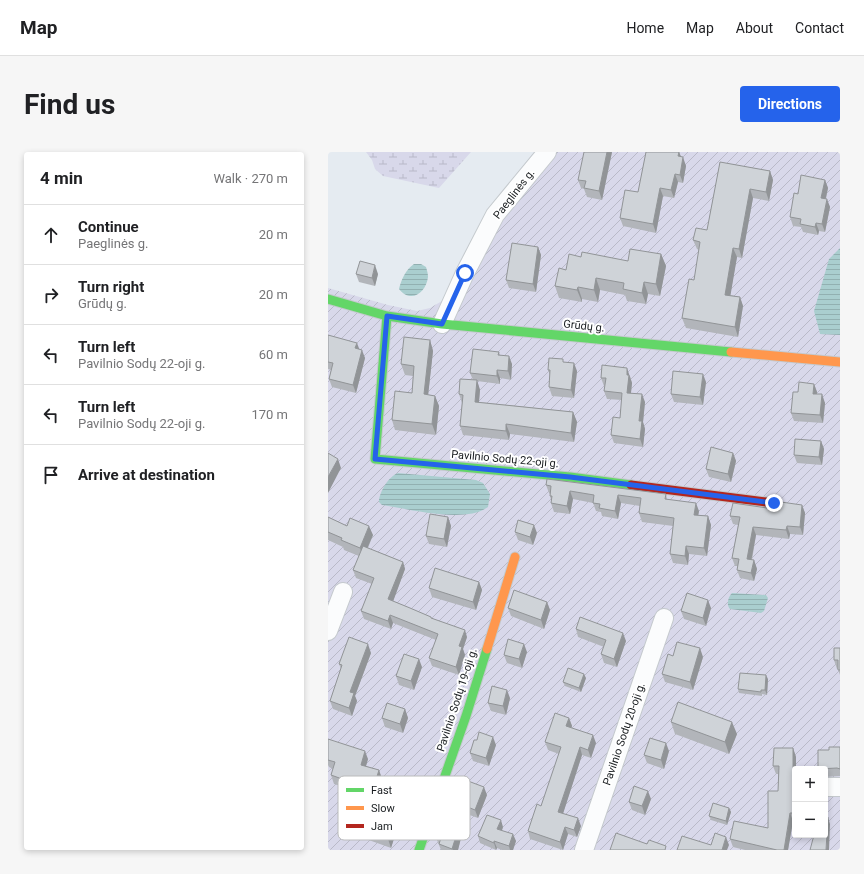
<!DOCTYPE html>
<meta charset="utf-8">
<style>
:root{--surface:#fff;--page:#f6f6f6;--text:#202124;--muted:#757577;--line:#e0e0e0;--accent:#2563eb}
body{margin:0;font-family:Roboto,sans-serif;background:var(--page);color:var(--text)}
.controls{position:absolute;right:12px;bottom:12px;display:grid;overflow:hidden;border-radius:4px;box-shadow:0 2px 6px #0003}
.controls button{width:36px;height:36px;display:grid;place-items:center;padding:0;border:0;border-bottom:1px solid var(--line);background:var(--surface);color:var(--text);font:20px sans-serif}
.stop{position:absolute;width:12px;height:12px;margin:-9px;border:3px solid #2563eb;border-radius:50%;background:#fff}
.stop.end{background:#2563eb;border-color:#fff;box-shadow:0 1px 4px #0008}
.list{margin:0;padding:0;list-style:none}
h2{display:flex;justify-content:space-between;align-items:center;height:52px;margin:0;padding:0 16px;font-size:17px}
h2 small{font-size:13px;font-weight:400;color:var(--muted)}
.list li{display:grid;grid-template-columns:26px 1fr auto;gap:12px;align-items:center;box-sizing:border-box;height:60px;padding:0 16px;border-top:1px solid var(--line)}
.list b{display:block;font-size:15px;white-space:nowrap}
.list p{margin:0;font-size:13px;white-space:nowrap;color:var(--muted)}
.list em{font-size:13px;font-style:normal;color:var(--muted)}
.icon{flex:none;width:22px;height:22px;fill:none;stroke:currentColor;stroke-width:2;stroke-linecap:round;stroke-linejoin:round}
.map{position:relative;flex:none;width:512px;height:698px;overflow:hidden;border-radius:4px}
header{display:flex;align-items:center;gap:24px;box-sizing:border-box;height:56px;padding:0 20px;background:var(--surface);border-bottom:1px solid var(--line)}
header strong{font-size:19px}
nav{display:flex;gap:22px;margin-inline-start:auto;font-size:14px}
.intro{display:flex;align-items:center;justify-content:space-between;box-sizing:border-box;height:96px;padding:0 24px}
h1{margin:0;font-size:28px}
.button{padding:10px 18px;border-radius:4px;background:var(--accent);color:#fff;font-size:14px;font-weight:700}
main{display:flex;gap:24px;padding:0 24px}
aside{flex:1;background:var(--surface);border-radius:4px;box-shadow:0 2px 6px #0003}
.map>svg:first-child{display:block}
</style>
<header>
<strong>Map</strong>
<nav><a>Home</a><a>Map</a><a>About</a><a>Contact</a></nav>
</header>
<div class="intro"><h1>Find us</h1><a class="button">Directions</a></div>
<main>
<aside>
<h2>4 min<small>Walk · 270 m</small></h2>
<ul class="list">
<li><svg class="icon" aria-label="ahead" viewBox="0 0 24 24"><path d="M12 20V5M6 11l6-6 6 6"/></svg><div><b>Continue</b><p>Paeglinės g.</p></div><em>20 m</em></li>
<li><svg class="icon" aria-label="right" viewBox="0 0 24 24"><path d="M7 20v-9h11M14 6l5 5-5 5"/></svg><div><b>Turn right</b><p>Grūdų g.</p></div><em>20 m</em></li>
<li><svg class="icon" aria-label="left" viewBox="0 0 24 24"><path d="M17 20v-9H6M10 6l-5 5 5 5"/></svg><div><b>Turn left</b><p>Pavilnio Sodų 22-oji g.</p></div><em>60 m</em></li>
<li><svg class="icon" aria-label="left" viewBox="0 0 24 24"><path d="M17 20v-9H6M10 6l-5 5 5 5"/></svg><div><b>Turn left</b><p>Pavilnio Sodų 22-oji g.</p></div><em>170 m</em></li>
<li><svg class="icon" aria-label="arrive" viewBox="0 0 24 24"><path d="M6 21V4h12l-3 4 3 4H6"/></svg><div><b>Arrive at destination</b></div></li>
</ul>
</aside>
<div class="map">
<svg width="512" height="698" viewBox="0 0 512 698">
<defs>
<pattern id="wetland-marsh" width="20" height="14" patternUnits="userSpaceOnUse"><rect width="20" height="14" fill="#d8d8ea"/><path d="M1 5h8M5 5V1M11 12h8M15 12V8" fill="none" stroke="#b9b9c8"/></pattern>
<pattern id="garden-furrows" width="10" height="10" patternUnits="userSpaceOnUse"><rect width="10" height="10" fill="#d8d8ea"/><path d="M-1 1l2-2M0 10L10 0M9 11l2-2" fill="none" stroke="#b9b9c8"/></pattern>
<pattern id="water-rules" width="6" height="5" patternUnits="userSpaceOnUse"><rect width="6" height="5" fill="#aacecf"/><path d="M0 2.5h6" fill="none" stroke="#92b0b1"/></pattern>
</defs>
<rect width="100%" height="100%" fill="#e5ebf1"/>
<path fill="url(#wetland-marsh)" d="M38,0h105l-32,36 -56,-12 -8,-7 -3,-9z"/>
<path fill="url(#garden-furrows)" fill-rule="evenodd" d="M206,0h306v698h-512v-562l60,17 29,6 13,-3 12,-7 25,-51 40,-64zM467,617h30v66h-30z"/>
<path fill="url(#water-rules)" d="M512,96v87l-20,-1 -6,-23 15,-52z
M86,112h7l5,3c1,3 2,7 2,10 -2,16 -17,27 -29,12 2,-9 7,-20 15,-25z
M70,321l78,7 7,3 7,11 -2,13c-23,17 -78,2 -106,-2l-3,-3c0,-10 10,-26 19,-29z
M404,441l34,2 2,3 -4,13 -3,2 -31,-4c-4,-4 -2,-12 2,-16z"/>
<g fill="none" stroke-linecap="round" stroke-linejoin="round">
<g stroke="#c4c9cd" stroke-width="20">
<path id="street" d="M114,172l23,-51 30,-58 52,-63
M0,479l15,-39
M497,635h15
M256,698l80,-232"/>
</g>
<g stroke="#c4c9cd" stroke-width="11">
<path id="fast" d="M0,147l59,17 55,8 289,28
M59,164l-12,143 195,18 61,8
M91,698l47,-134 21,-67"/>
</g>
<g stroke="#c4c9cd" stroke-width="11">
<path id="slow" d="M403,200l109,10
M159,497l28,-92"/>
</g>
<g stroke="#c4c9cd" stroke-width="11">
<path id="jam" d="M303,333l143,18"/>
</g>
<use href="#street" stroke="#fbfcfd" stroke-width="18"/>
<use href="#fast" stroke="#63d668" stroke-width="9"/>
<use href="#slow" stroke="#ff974d" stroke-width="9"/>
<use href="#jam" stroke="#b3261e" stroke-width="9"/>
</g>
<path fill="#b2b5ba" d="M284,0l-10,48 -15,-3 -3,-8 -3,-1 -3,-8z
M318,0h33l2,5 5,9 -3,17 -5,-1 -4,16 -11,-2 -7,37 -33,-7 -3,-8 18,-26z
M392,10l50,9 3,9 -4,21 -16,-3 -11,60 -5,-1 -7,38 10,2 3,9 -5,31 -52,-9 -4,-10 12,-38 5,-30 -2,-1 -4,-9 14,-10z
M497,28l3,8 -2,11 4,8 -5,25 -6,-1 -1,4 -15,-3 -2,-5 -8,-1 -3,-9 8,-23z
M210,95l3,8 -5,37 -27,-4 -3,-8z
M333,102l5,12 -6,30 -12,-2 -2,10 -19,-3 -2,-6 -25,-5 -2,12 -16,-3v3l-23,-4 -4,-12 11,-16 15,-13 47,4z
M28,122h22l-3,12 -16,-4z
M0,183l31,14 6,9 -9,35 -24,-6 -3,-8 2,-9 -3,-1z
M102,188l3,11 -5,44 7,1 4,10 -3,29 -41,-5 -3,-10 20,-27 1,-17 -8,-1 -4,-11z
M171,200l1,3 12,9 -1,16 -11,-2v6l-23,-3 3,9 -1,12 94,10 4,10 -3,20 -64,-8 -1,6 -46,-5 -3,-9 2,-23 -3,-9 14,-14 -3,-7z
M236,210l13,9 -3,27 -22,-2 -3,-9 1,-12 -2,-5z
M302,224l2,7 -1,10 14,9 -2,20 2,7 -2,18 -29,-4 -3,-8 9,-17 2,-18 -15,-1 -3,-8 1,-5h-1l-3,-8z
M378,230l-3,23 -29,-3 -3,-8z
M486,232l3,8v2l8,9 -2,20 -29,-2 -3,-8 7,-21z
M493,289l3,8 -2,16 -25,-2 -3,-8z
M405,301l3,8 -5,21 -22,-5 -3,-8z
M218,333l120,9 1,5 32,12 -1,4 10,1 3,9 -4,31 -18,-2 -1,11 -15,-2 -3,-9 3,-28 -31,-4 -3,-9 1,-7 -19,-3 -3,16 -16,-3 -1,-4 -5,-1 -3,-8 -20,-4 -3,15 -16,-2 -3,-9v-3l-1,-4v-2l-1,-1z
M474,353l3,8 -2,22 -13,-1 -1,5 -33,-4 -4,25h2l3,9 -3,12 -14,-3 -3,-8 1,-4h-3l-3,-8 6,-33 -5,-1 -3,-8z
M0,365l19,9 26,9 -5,13 35,14 2,7 -12,32 39,17 35,19 -4,12 2,6 -6,20 -27,-9 -3,-8 7,-18 -43,-17 -2,6 -27,-10 -3,-8 11,-27 -16,-6 -3,-8 6,-14 -15,-6 -1,-3 -15,-7z
M120,365l3,9 -4,21 -18,-3 -3,-8z
M187,380l22,1 -4,12 -15,-5z
M151,430l3,8 -6,20 -44,-13 -3,-9z
M219,450l3,8 -6,19 -33,-13 -3,-8z
M383,456l-5,18 -22,-7 -3,-8z
M248,477l50,12 -9,26 -13,-4 -3,-9 3,-7 -26,-10z
M512,496v27l-2,-6h-1l-3,-9z
M199,500l-5,16 -15,-5 -3,-8z
M43,501l-16,43 2,5 -5,15 -19,-7 -3,-8 11,-32 -2,-5z
M345,504l30,1 -10,33 -28,-8 -3,-8z
M94,515l-8,23 -15,-5 -3,-9z
M258,526l-5,14 -16,-6 -2,-4z
M440,527l-1,16 -5,-1v2l-23,-3 -1,-4z
M182,546l-4,17 -15,-4 -3,-8z
M77,557l3,9 -5,15 -18,-6 -3,-9z
M241,566l3,8 -1,2 25,15 -5,15 -9,-3 -19,58 18,13 -4,11 -9,-3 -5,16 -33,-11 -2,-8 13,-25 18,-52 -11,-4 -3,-8z
M343,570l66,12 -8,20 -54,-20z
M0,587l40,20 -2,7 13,4 3,9 -4,11 2,5 -3,10 20,7 3,8 -9,28 -25,-9 -3,-8 7,-22 -14,-5 -3,-8 1,-6 -20,-6 -3,-9 2,-6 -4,-2 -1,-2z
M168,593l-7,21 -16,-5 -3,-8z
M512,595v29l-15,1v-8l4,-19z
M465,596l3,9v12h-1v52h-2l-5,29h-43l-12,-3 -3,-8 38,-11 10,-37v-17h-2l-3,-8z
M341,599l-5,18 -17,-6 -3,-8z
M159,643l-9,23 -17,-6 -1,-4 -4,-2 -3,-8z
M323,647l-6,16 -13,-5 -3,-8z
M401,656l2,4 -4,13 -16,-5 -2,-4z
M175,675l-1,3 14,11 -3,9h-11l-5,-2 -1,2 -16,-7 -2,-7z
M130,678l3,8 -3,12h-17l-6,-15z"/>
<path fill="#919497" d="M279,0h5l-10,48 -3,-9z
M351,0l3,7 -4,-3z
M355,5l3,9 -3,17 -3,-8z
M442,19l3,9 -4,21 -3,-9z
M347,22l3,8 -4,16 -3,-8z
M497,28l3,8 -4,18 -3,-8z
M332,36l3,8 -7,37 -3,-9z
M422,37l3,9 -11,60 -3,-9z
M499,47l3,8 -5,25 -3,-8z
M488,71l3,8 -1,4 -3,-8z
M210,95l3,8 -5,37 -3,-8z
M405,96l4,9 -8,47 -4,-9z
M333,102l5,12 -6,30 -4,-12z
M47,113l3,9 -3,12 -3,-8z
M268,126l4,12 -2,12 -4,-12z
M316,130l4,12 -2,10 -4,-11z
M250,135l4,12v3l-5,-12z
M412,145l3,9 -5,31 -3,-10z
M102,188l3,11 -6,54 -3,-11z
M29,191l3,8 -5,-3z
M34,198l3,8 -9,35 -3,-8z
M181,204l3,8 -1,16 -3,-9z
M246,211l3,8 -3,27 -3,-8z
M299,216l5,15 -2,18 -3,-8z
M169,218l3,8v6l-3,-8z
M375,222l3,8 -3,23 -3,-8z
M149,228l3,10 -2,22 -3,-10z
M486,232l3,8 -1,10 -3,-8z
M314,242l3,8 -2,20 2,7 -2,18 -3,-8 -1,-18z
M494,242l3,9 -2,20 -3,-8z
M107,244l4,10 -3,29 -4,-11z
M245,260l4,10 -3,20 -3,-9z
M178,272l4,10 -1,6 -3,-9z
M493,289l3,8 -2,16 -3,-8z
M405,301l3,8 -5,21 -3,-8z
M10,307l3,9 -13,25v-16z
M242,339l3,8 -3,15 -3,-8z
M290,343l3,8 -3,16 -3,-8z
M368,351l3,8 -2,12 -3,-8z
M474,353l3,8 -2,22 -3,-8z
M380,364l3,9 -4,31 -3,-8z
M120,365l3,9 -4,21 -3,-8z
M206,373l3,8 -4,12 -3,-8z
M41,374l4,9 -10,23 -3,-10z
M459,374l3,8 -1,5 -3,-9z
M425,375l3,8 -6,32 -3,-8z
M358,394l3,8 -1,11 -3,-9z
M426,408l3,9 -3,12 -3,-8z
M75,410l2,7 -14,38 -3,-8z
M151,430l3,8 -6,20 -3,-8z
M380,448l3,8 -5,18 -3,-8z
M219,450l3,8 -6,19 -3,-9z
M62,463l3,8 -2,6 -3,-8z
M137,478l2,7 -4,12 2,6 -6,20 -3,-8 3,-21z
M295,481l3,8 -9,26 -3,-8z
M40,492l3,9 -16,43 2,5 -5,15 -3,-8 1,-16z
M196,492l3,8 -5,16 -3,-9z
M372,496l3,9 -10,33 -3,-8z
M91,507l3,8 -8,23 -3,-9z
M256,522l2,4 -5,14 -2,-4z
M438,523l2,4 -1,16 -2,-5z
M179,538l3,8 -4,17 -3,-9z
M77,557l3,9 -5,15 -3,-9z
M241,566l3,8 -3,8 -3,-8z
M404,570l5,12 -8,20 -4,-12z
M265,583l3,8 -5,15 -3,-8z
M165,585l3,8 -7,21 -3,-8z
M338,591l3,8 -5,18 -3,-9z
M252,595l2,8 -21,65 -3,-8z
M465,596l3,9v12h-1v27l-2,-5z
M37,599l3,8 -4,14 -3,-8z
M51,618l3,9 -4,11 2,5 -5,15 -3,-8 2,-16z
M156,635l3,8 -9,23 -3,-8z
M320,639l3,8 -6,16 -3,-9z
M401,656l2,4 -4,13 -1,-4z
M69,660l3,8 -9,28 -3,-9z
M462,661l3,8 -5,29h-4z
M500,665l2,7 -1,26h-3z
M250,666l3,8 -4,11 -3,-7z
M173,668l2,7 -3,9 -3,-7z
M237,675l3,7 -5,16 -3,-8z
M130,678l3,8 -3,12h-5l-1,-1z
M185,682l3,7 -3,9h-3l-1,-4z
M398,685l3,8 -2,5h-5z
M166,689l3,7 -1,2 -2,-7z"/>
<path fill="#cfd3d8" stroke="#919497" d="M256,0h23l-8,39 -15,-3 2,-7 -8,-1z
M318,0h33l-1,4 5,1 -3,18 -5,-1 -4,16 -11,-2 -7,36 -33,-6 5,-28 13,2z
M392,10l50,9 -4,21 -16,-3 -11,60 -6,-1 -8,47 15,2 -5,30 -53,-9 7,-39 5,1 6,-38 -7,-2 3,-12 11,2z
M473,23l24,5 -4,18 6,1 -5,25 -6,-1 -1,4 -15,-3 1,-5 -11,-2 4,-24 4,1z
M184,91l26,4 -5,37 -27,-4z
M302,97l31,5 -5,30 -12,-2 -2,11 -19,-4 1,-6 -28,-5 -2,12 -16,-3 -1,3 -22,-4 4,-18 7,2 3,-16 12,3 1,-5 46,9z
M32,109l15,4 -3,13 -16,-4z
M0,183l29,8 -2,5 7,2 -9,35 -24,-6 4,-16 -5,-1z
M76,185l26,3 -6,54 11,2 -3,28 -40,-4 3,-29 17,2 2,-27 -13,-2z
M145,197l26,3 -1,3 11,1 -1,15 -11,-1v6l-27,-3z
M221,206l14,1v3l11,1 -3,27 -22,-3 1,-17h-2z
M274,213l25,3v7h2l-2,18 15,1 -3,27h3l-2,18 -29,-4 2,-18 7,1 2,-25 -18,-2 2,-13h-5z
M345,219l30,3 -3,23 -29,-3z
M132,227l17,1 -2,22 98,10 -2,21 -65,-9v7l-46,-5 3,-31 -4,-1z
M471,230l15,2 -1,10h9l-2,21 -29,-2 2,-21h5z
M467,287l26,2 -2,16 -25,-2z
M383,295l22,6 -5,21 -22,-5z
M0,301l10,6 -10,18z
M219,327l119,15 -1,5 31,4 -2,12 14,1 -4,32 -18,-2 -1,10 -15,-2 4,-36 -35,-5 2,-15 -23,-3 -3,16 -16,-3 1,-4 -7,-1 1,-8 -24,-4 -3,15 -16,-3 1,-7h-2l1,-10 -5,-1z
M453,350l21,3 -2,22 -13,-1 -1,4 -33,-3 -6,32 7,1 -3,13 -14,-3 2,-11 -7,-1 8,-41 -10,-1 3,-13 41,6v-2z
M102,362l18,3 -4,22 -18,-3z
M0,365l19,9 3,-8 19,8 -9,22 -19,-8 1,-2 -14,-6z
M190,368l16,5 -4,12 -15,-5z
M35,394l40,16 -15,37 22,9 21,9v1l34,12 -6,16 3,1 -6,20 -27,-9 9,-24 -48,-19 -2,6 -27,-10 13,-33 -21,-8z
M107,416l44,14 -6,20 -44,-14z
M186,438l33,12 -6,18 -33,-12z
M359,441l21,7 -5,18 -22,-7z
M252,465l43,16 -9,26 -13,-5 5,-14 -30,-11z
M21,485l19,7 -18,48 4,1 -5,15 -19,-7 12,-36 -3,-1z
M180,487l16,5 -5,15 -15,-4z
M349,490l23,6 -10,34 -28,-8 6,-20 5,2z
M506,496h6v22h-2v-10h-4z
M76,502l15,5 -8,22 -15,-5z
M240,516l16,6 -5,14 -16,-6z
M412,521l26,2 -1,15h-4v2l-23,-3z
M164,534l15,4 -4,16 -15,-3z
M350,550l54,20 -7,20 -54,-20z
M59,551l18,6 -5,15 -18,-6z
M227,561l14,5 -3,8 27,9 -5,15 -8,-3 -22,65 20,6 -4,12 -9,-3 -5,15 -32,-11 9,-27 4,2 20,-59 -16,-5z
M151,580l14,5 -7,21 -16,-5 4,-13h3z
M322,586l16,5 -5,17 -17,-5z
M0,587l37,12 -4,14 18,5 -5,16 3,1 -5,15 -19,-6 3,-12 -25,-9 4,-13 -7,-2z
M501,595h11v22l-3,-1 -19,1v-19h11z
M446,596h19v43h2v22h-5l-6,37h-7l-47,-11 4,-18 34,7v-37h10l1,-25h-6z
M132,626l24,9 -9,23 -17,-7 1,-3 -6,-2z
M306,634l14,5 -6,15 -13,-4z
M385,651l16,5 -3,13 -17,-5z
M159,663l14,5 -4,9 16,5 -4,12 -15,-5v2l-16,-7z
M497,665h3l-2,33h-16l4,-15h11z
M111,672l19,6 -6,19 -13,-5 2,-6 -6,-3z
M288,681l31,11 2,-4 17,6 -1,4h-55z
M387,681l11,4 -4,13h-45l5,-14 29,9z"/>
<g fill="none" stroke-linecap="round" stroke-linejoin="round">
<path stroke="#2563eb" stroke-width="5" d="M137,121l-23,51 -55,-8 -12,143 195,18 204,26"/>
</g>
<g text-anchor="middle" dominant-baseline="central" stroke-width="4" stroke-linejoin="round" paint-order="stroke">
<g font-size="11" fill="#181c1f" stroke="#fff">
<text transform="translate(186 42) rotate(-52)">Paeglinės g.</text>
<text transform="translate(256 174) rotate(6)">Grūdų g.</text>
<text transform="translate(177 307) rotate(5)">Pavilnio Sodų 22-oji g.</text>
<text transform="translate(129 548) rotate(-72)">Pavilnio Sodų 19-oji g.</text>
<text transform="translate(296 582) rotate(-71)">Pavilnio Sodų 20-oji g.</text>
</g>
</g>
<rect x="10" y="624" width="132" height="64" rx="6" fill="#fff" stroke="#babbbc" stroke-width="1"/>
<rect x="18" y="636" width="18" height="4" fill="#63d668"/>
<rect x="18" y="654" width="18" height="4" fill="#ff974d"/>
<rect x="18" y="672" width="18" height="4" fill="#b3261e"/>
<g font-size="11" fill="#181c1f">
<text x="43" y="642">Fast</text>
<text x="43" y="660">Slow</text>
<text x="43" y="678">Jam</text>
</g>
</svg>
<div class="controls">
<button>+</button>
<button>−</button>
</div>
<div class="stop" style="left:137px;top:121px"></div>
<div class="stop end" style="left:446px;top:351px"></div>
</div>
</main>
